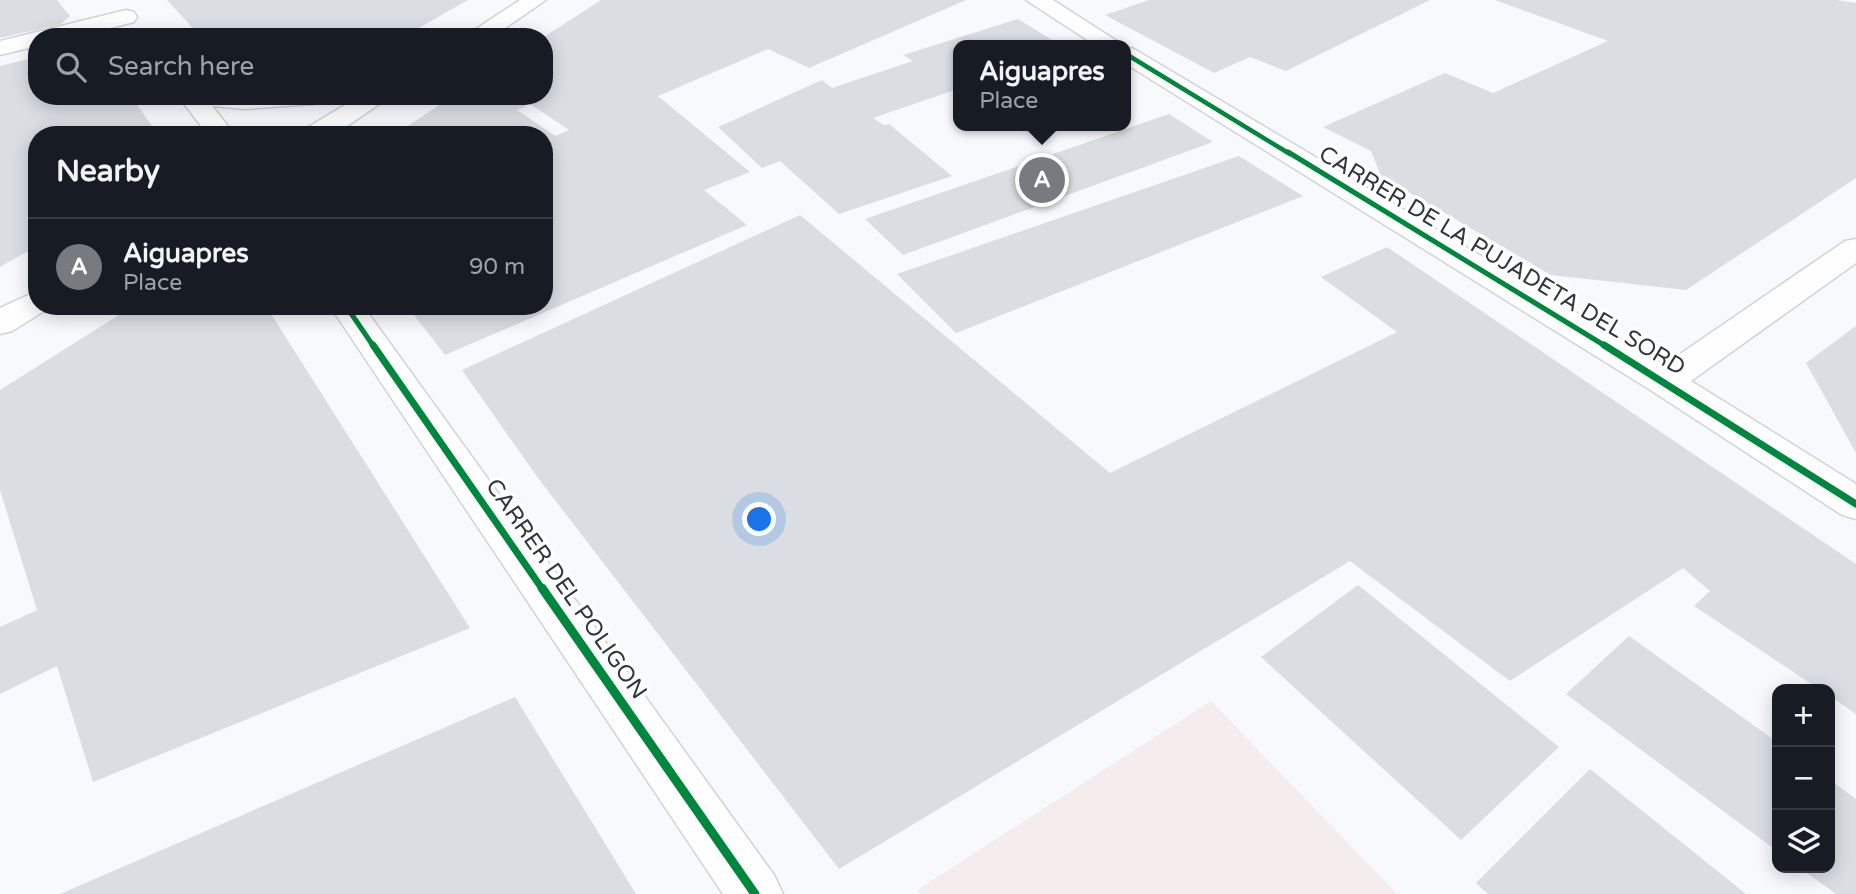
<!DOCTYPE html>
<meta charset="utf-8">
<style>
:root{--surface:#171b24;--page:#20242c;--text:#f1f3f6;--muted:#9ea1a6;--line:#363941;--accent:#777a7f}
body{margin:0;font-family:"Varela Round",sans-serif;background:var(--page);color:var(--text)}
.controls{position:absolute;right:21px;bottom:21px;display:grid;overflow:hidden;border-radius:14px;box-shadow:0 4px 18px #0003}
.controls button{width:63px;height:63px;display:grid;place-items:center;padding:0;border:0;border-bottom:2px solid var(--line);background:var(--surface);color:var(--text);font:35px sans-serif}
.you{position:absolute;left:760px;top:520px;width:24px;height:24px;margin:-18px;border:5px solid #fff;border-radius:50%;background:#1a73e8;box-shadow:0 0 0 10px #1a73e833}
.badge{display:grid;place-items:center;width:46px;height:46px;border-radius:50%;background:var(--accent);color:#fff;font-size:23px;font-weight:700}
.pin{position:absolute;translate:-50% -50%;border:4px solid #fff;box-shadow:0 2px 7px #0006}
.popup{position:absolute;left:953px;top:40px;width:178px;height:91px;box-sizing:border-box;display:grid;place-content:center;border-radius:14px;background:var(--surface);filter:drop-shadow(0 2px 5px #0005);font-size:23px;white-space:nowrap;color:var(--muted)}
.popup b{font-size:26px;color:var(--text)}
.popup::after{content:'';position:absolute;left:50%;top:100%;margin-left:-14px;border:14px solid transparent;border-top-color:var(--surface)}
.list{margin:0;padding:0;list-style:none}
h2{display:flex;justify-content:space-between;align-items:center;height:91px;margin:0;padding:0 28px;font-size:30px}
h2 small{font-size:23px;font-weight:400;color:var(--muted)}
.list li{display:grid;grid-template-columns:46px 1fr auto;gap:21px;align-items:center;box-sizing:border-box;height:98px;padding:0 28px;border-top:2px solid var(--line)}
.list b{display:block;font-size:26px;white-space:nowrap}
.list p{margin:0;font-size:23px;white-space:nowrap;color:var(--muted)}
.list em{font-size:23px;font-style:normal;color:var(--muted)}
.icon{flex:none;width:38px;height:38px;fill:none;stroke:currentColor;stroke-width:2;stroke-linecap:round;stroke-linejoin:round}
.map{position:relative;flex:none;width:1856px;height:894px;overflow:hidden}
.search{position:absolute;background:var(--surface);box-shadow:0 4px 18px #0003;left:28px;top:28px;width:525px;height:77px;display:flex;align-items:center;gap:18px;box-sizing:border-box;padding:0 24px;border-radius:28px;color:var(--muted);font-size:26px}
.panel{position:absolute;background:var(--surface);box-shadow:0 4px 18px #0003;left:28px;top:126px;width:525px;height:189px;border-radius:28px}
.map>svg:first-child{display:block}
</style>
<div class="map">
<svg width="1856" height="894" viewBox="0 0 1856 894">
<rect width="100%" height="100%" fill="#f7f9fc"/>
<path fill="#f5eced" d="M1211,701l186,193h-477l-3,-4z"/>
<path fill="#dadee2" d="M0,0h57l13,16 -9,8 -61,14z
M167,0h301l-65,37h-202z
M601,0h365l-157,68 -41,-19 -110,47 92,76 -46,18 43,35 -302,130 -38,-49h137v-171h-150l59,-39h58l15,10 -9,4 38,26 14,-6 -51,-34h26v-59z
M1149,0h281l-144,71 -36,-14 -36,16 -109,-58z
M1495,0h341l20,3v175l-170,112 -135,-15 -170,-99 -10,-25 -48,-24 122,-54 48,20 115,-52z
M1018,19l42,26h-102v44l-85,29 11,7 5,-1 63,52 -113,38 -59,-53 -18,7 -44,-41 104,-47 10,8 81,-27 -10,-6z
M37,57v39h94l27,39h-121v111l-37,21v-201z
M1169,114l44,28 -310,113 -38,-36z
M1239,156l64,40 -347,137 -59,-59z
M800,215l310,258 287,-141 -76,-55 66,-30 469,317v150l-26,-18v-7h-11l-125,-83 16,-15 -27,-23 -173,113 -160,-120 -511,308 -301,-391 -76,-108z
M133,306h133l204,322 -377,154 -36,-116 -57,28v-67l37,-17 -37,-120v-100z
M1856,326v127l-50,-90z
M1358,585l201,162 -98,93 -200,-183z
M1629,636l148,106v109l-211,-157z
M515,697l121,197h-576z
M1590,769l156,125h-258l-12,-11z
M1830,780l26,19v95h-20l-36,-26h30z"/>
<g fill="none" stroke-linecap="round" stroke-linejoin="round">
<g stroke="#d1d3d8" stroke-width="3">
<path id="minor" d="M520,0h26l-54,37h-28z
M1026,0h27l70,45h-28z
M126,10l8,2 3,5 -3,5 -59,15h-38v9l-37,9v-14z
M1126,47l8,2 530,316 181,-124 11,-2v24l-165,118 165,103v35l-14,-4 -190,-124 -526,-327z
M178,96h149l-4,5 -9,3 -69,5 -33,-3 23,29h-27z
M360,96h31l-57,39h-32l3,-6z
M37,291v15l12,2 -37,23 -12,3v-26z
M330,306h33l411,569 9,19h-60z"/>
</g>
<use href="#minor" fill="#fefeff" fill-rule="evenodd"/>
<g stroke="#fff" stroke-width="7">
<path id="cycleway-far3" d="M1126,54l164,100
M191,96l54,5 69,-5"/>
</g>
<g stroke="#fff" stroke-width="9">
<path id="cycleway-far2" d="M1288,152l319,195
M346,306l28,41"/>
</g>
<g stroke="#fff" stroke-width="11">
<path id="cycleway-far1" d="M373,345l170,245
M1604,345l252,159"/>
</g>
<g stroke="#fff" stroke-width="13">
<path id="cycleway" d="M542,588l213,306"/>
</g>
<use href="#cycleway-far3" stroke="#00873e" stroke-width="4.5"/>
<use href="#cycleway-far2" stroke="#00873e" stroke-width="5"/>
<use href="#cycleway-far1" stroke="#00873e" stroke-width="7"/>
<use href="#cycleway" stroke="#00873e" stroke-width="9"/>
</g>
<g text-anchor="middle" dominant-baseline="central" stroke-width="7" stroke-linejoin="round" paint-order="stroke">
<g font-size="23" fill="#32353b" stroke="#fff">
<text transform="translate(1502 261) rotate(31)">CARRER DE LA PUJADETA DEL SORD</text>
<text transform="translate(566 589) rotate(55)">CARRER DEL POLIGON</text>
</g>
</g>
</svg>
<div class="controls">
<button>+</button>
<button>−</button>
<button><svg class="icon" aria-label="layers" viewBox="0 0 24 24"><path d="M12 4l9 5-9 5-9-5zM3 14l9 5 9-5"/></svg></button>
</div>
<div class="you"></div>
<div class="pin badge" style="left:1042px;top:180px">A</div>
<div class="popup"><b>Aiguapres</b>Place</div>
<div class="search"><svg class="icon" aria-label="search" viewBox="0 0 24 24"><circle cx="10" cy="10" r="6"/><path d="M15 15l6 6"/></svg>Search here</div>
<section class="panel">
<h2>Nearby<small></small></h2>
<ul class="list">
<li><span class="badge">A</span><div><b>Aiguapres</b><p>Place</p></div><em>90 m</em></li>
</ul>
</section>
</div>
